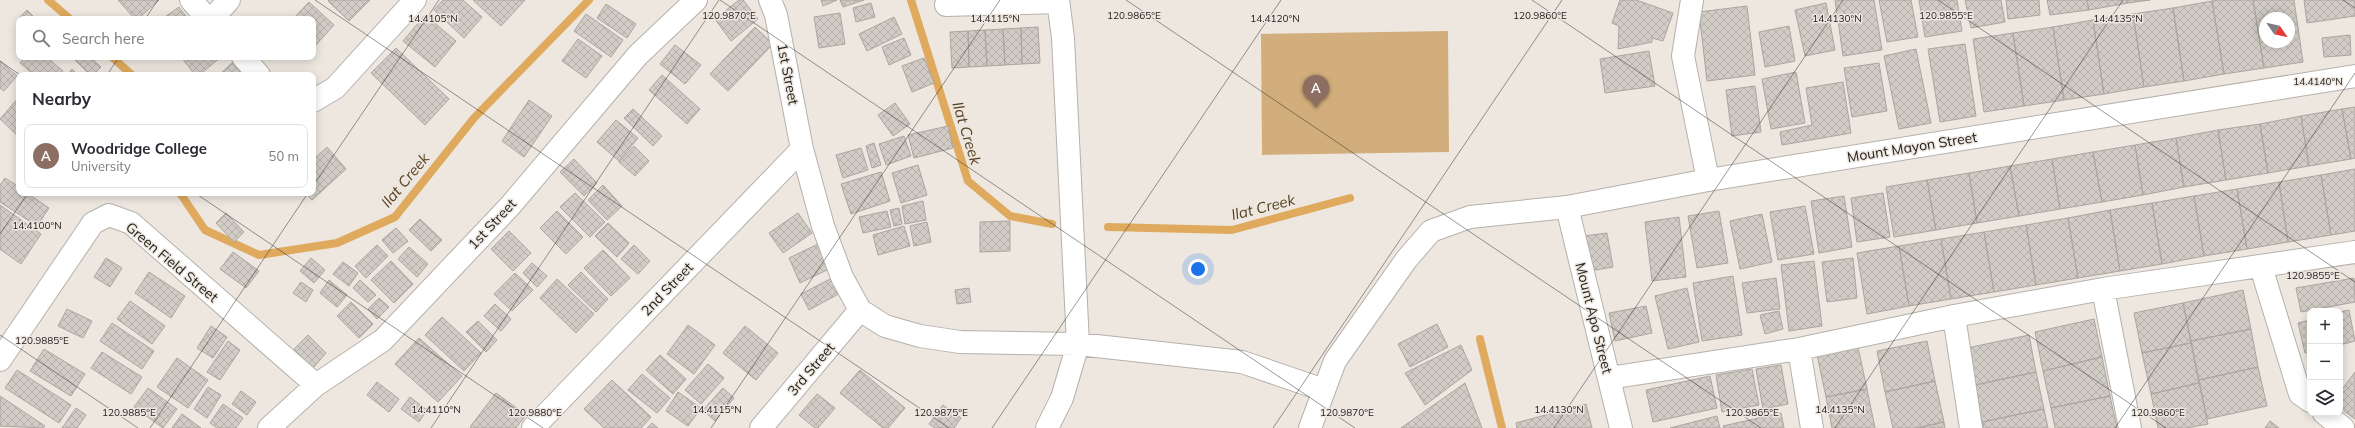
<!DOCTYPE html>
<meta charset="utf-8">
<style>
:root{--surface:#fff;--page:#f2f2f3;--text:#2b2b33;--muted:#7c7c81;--line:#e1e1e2;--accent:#0f766e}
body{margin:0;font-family:Mulish,sans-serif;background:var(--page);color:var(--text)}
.controls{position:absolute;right:12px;bottom:12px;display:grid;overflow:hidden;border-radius:8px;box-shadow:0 2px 10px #0003}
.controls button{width:36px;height:36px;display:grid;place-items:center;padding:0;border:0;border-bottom:1px solid var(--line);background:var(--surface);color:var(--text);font:20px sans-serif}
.compass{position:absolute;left:2259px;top:12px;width:36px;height:36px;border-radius:50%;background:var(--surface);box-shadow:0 2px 10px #0003;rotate:124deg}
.you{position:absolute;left:1198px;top:269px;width:14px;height:14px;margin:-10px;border:3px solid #fff;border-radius:50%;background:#1a73e8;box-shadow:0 0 0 6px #1a73e833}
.badge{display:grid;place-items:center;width:26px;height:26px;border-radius:50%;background:var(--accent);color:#fff;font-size:13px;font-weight:700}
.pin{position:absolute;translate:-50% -33px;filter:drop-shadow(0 1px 2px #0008)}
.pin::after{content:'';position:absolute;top:21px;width:14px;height:12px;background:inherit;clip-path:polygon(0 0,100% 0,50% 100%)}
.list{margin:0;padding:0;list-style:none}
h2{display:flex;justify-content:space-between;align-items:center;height:52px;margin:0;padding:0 16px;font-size:17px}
h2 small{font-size:13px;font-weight:400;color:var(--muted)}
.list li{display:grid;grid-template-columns:26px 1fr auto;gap:12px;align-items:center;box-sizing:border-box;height:64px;margin:0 8px 8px;padding:0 8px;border:1px solid var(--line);border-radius:8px}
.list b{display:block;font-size:15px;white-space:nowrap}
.list p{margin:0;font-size:13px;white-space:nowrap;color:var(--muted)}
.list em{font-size:13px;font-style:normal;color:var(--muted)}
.icon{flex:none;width:22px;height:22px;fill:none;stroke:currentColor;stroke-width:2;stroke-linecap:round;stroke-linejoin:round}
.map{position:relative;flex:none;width:2355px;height:428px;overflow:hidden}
.search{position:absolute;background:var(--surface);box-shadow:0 2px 10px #0003;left:16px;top:16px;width:300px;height:44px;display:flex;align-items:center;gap:10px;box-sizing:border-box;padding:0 14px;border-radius:8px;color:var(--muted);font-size:15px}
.panel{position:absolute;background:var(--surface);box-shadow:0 2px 10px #0003;left:16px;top:72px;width:300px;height:124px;border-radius:8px}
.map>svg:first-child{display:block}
</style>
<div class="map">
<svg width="2355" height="428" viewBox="0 0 2355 428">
<defs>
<pattern id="building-cross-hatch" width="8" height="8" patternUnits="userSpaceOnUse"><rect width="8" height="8" fill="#d1ccc5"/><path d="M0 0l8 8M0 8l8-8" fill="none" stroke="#b3afa9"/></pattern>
</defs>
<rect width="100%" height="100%" fill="#ede7e0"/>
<path fill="#d2ae7c" d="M1448,31l1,121 -187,3 -1,-121z"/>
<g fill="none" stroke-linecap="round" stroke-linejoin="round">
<path stroke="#dfaa5d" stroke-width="8" d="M48,0l22,19
M911,0l57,181 42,35 42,8
M112,57l20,18
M180,193l25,37 54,25 78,-12 58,-26 79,-99 115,-118
M1108,227l124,3 118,-32
M1480,339l22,89"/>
</g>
<path fill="url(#building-cross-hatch)" stroke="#aaa69f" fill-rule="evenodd" d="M118,0h41l-21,19h-3z
M329,0h41l-21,21 -21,-20z
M443,0h20l19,17 -18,21 -30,-28z
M473,0h52l-24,26z
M739,0h4l15,19 -27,22 -16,-22z
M821,0h16l-14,6z
M840,0h24l-21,7z
M1620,0h16l37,13 -10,28 -11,-3v4l-34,7 1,-23 -7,-3z
M1835,0h39l8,50 -39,6z
M1879,0h32l7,37 -31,5z
M1919,0h38l5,31 -37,6z
M1965,0h36l4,22 -34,6z
M2006,0h33l1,15 -32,4z
M2047,0h40l2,10 -39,5z
M2087,0h40l1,3 -39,7z
M2127,0h23l-22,3z
M2219,0h34l11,68 -40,6 -12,-73z
M2253,0h41l9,62 -39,6zM2265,18h24v24h-24z
M2304,0h51v16l-48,7z
M2212,1l12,73 -40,7 -11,-73z
M309,2l25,23 -20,22 -1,-28h-20z
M871,3l4,14 -19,5 -3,-14z
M1826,3l9,47 -30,6 -10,-46z
M606,4l30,20 -9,14 -30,-20z
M1747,6l8,69 -48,6 -8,-69z
M179,7l9,12h-26z
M2173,8l11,73 -40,6 -11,-73z
M27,10l9,9 -17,2 -1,-2z
M840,13l5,31 -26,4 -5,-31z
M586,14l37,26 -12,17 -37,-26z
M2133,14l11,73 -40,7 -11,-74z
M425,15l31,26 -21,26 -32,-26z
M894,17l8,17 -35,17 -8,-17z
M2093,20l11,74 -40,6 -11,-73z
M1789,26l6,35 -30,6 -6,-35z
M755,27l18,17 -45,47 -18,-17z
M1038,27l2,36 -18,1 -1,-36z
M2053,27l11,73 -40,6 -11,-73z
M1021,28l1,36 -17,1 -2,-36z
M1003,29l2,36 -18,1 -2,-36z
M985,30l2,36 -18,1 -1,-36z
M968,31l1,36 -17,1 -2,-36z
M2013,33l11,73 -40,6 -11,-73z
M2350,35l1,20 -27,2 -2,-19z
M904,38l7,17 -22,10 -7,-18z
M578,39l24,17 -16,22 -24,-17z
M1965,44l11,72 -36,6 -12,-73z
M675,45l26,20 -16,19 -25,-20z
M396,48l53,51 -24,26 -54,-52z
M1916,49l15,74 -32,6 -15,-73z
M1649,51l6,35 -50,7 -5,-34z
M25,57h21l17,14 -4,4h-25l-14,-12z
M72,57h18l11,10 -8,8h-3z
M181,57h40l-22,18h-4z
M924,58l10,25 -22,9 -10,-26z
M0,61l17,15 -13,15 -4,-3z
M233,62l12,13h-26z
M1879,63l8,48 -35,6 -8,-49z
M72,69l6,6h-11z
M1796,72l9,51 -34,6 -9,-50z
M662,75l38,34 -13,15 -38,-34z
M1843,82l8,51 -69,12 -2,-13 32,-7 -6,-37z
M1755,86l6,46 -29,4 -6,-46z
M19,97v34l-3,3 -16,-15z
M529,100l23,16 -28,41 -22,-16z
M895,103l15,21 -17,12 -15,-21z
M2355,107v51l-4,1 -9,-50z
M633,109l29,27 -9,10 -29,-28z
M2342,109l9,50 -42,7 -8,-50z
M2301,116l8,50 -41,7 -8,-49z
M616,120l22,18 -19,23 -22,-19z
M2260,124l8,49 -42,7 -8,-50z
M948,126l5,22 -39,10 -6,-23z
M2218,130l8,50 -42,7 -8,-49z
M904,136l7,20 -25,9 -7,-21z
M2176,138l8,49 -41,8 -8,-50z
M874,143l7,22 -9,3 -6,-22z
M2135,145l8,50 -41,7 -9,-50z
M634,146l15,15 -14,15 -16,-14z
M327,147l19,22 -34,31 -7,-7h8v-33z
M861,148l7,22 -25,8 -7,-23z
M2093,152l9,50 -42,7 -8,-50z
M574,159l23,24 -13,13 -24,-24z
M2052,159l8,50 -41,7 -9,-50z
M918,165l9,30 -26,8 -9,-30z
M2010,166l9,50 -42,7 -8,-50z
M2355,169v62l-24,4 -10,-60z
M881,172l9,29 -39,13 -10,-30z
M1969,173l8,50 -41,7 -9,-50z
M2321,175l10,60 -43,7 -9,-60z
M5,178l14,9v6h8l22,15 -12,18 -37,-24v-17z
M1927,180l9,50 -42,7 -8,-50z
M2279,182l9,60 -41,7 -10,-60z
M603,185l19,21 -15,14 -19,-20z
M2237,189l10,60 -43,7 -10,-60z
M575,193l30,29 -15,15 -30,-30z
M1883,193l7,44 -33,5 -6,-44z
M1844,196l8,51 -33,6 -8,-52z
M2194,196l10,60 -42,8 -10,-61z
M923,201l3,19 -21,4 -3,-18z
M2152,203l10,61 -42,7 -10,-61z
M0,205l41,29 -20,30 -21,-15z
M1805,206l9,48 -36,6 -8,-48z
M899,208l3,16 -8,2 -4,-16z
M2110,210l10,61 -42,7 -10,-60z
M557,211l26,26 -17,17 -26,-26z
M887,211l4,16 -28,6 -4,-16z
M1719,211l9,52 -31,5 -9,-52z
M226,213l18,19 -10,10 -18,-19z
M798,213l14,20 -29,20 -14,-20z
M1762,214l10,48 -32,7 -10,-48z
M1679,217l7,60 -34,4 -7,-59z
M2068,218l10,60 -42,7 -10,-60z
M420,219l22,21 -11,11 -22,-21z
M1010,221v30l-30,1v-30z
M927,222l4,20 -17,4 -4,-20z
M608,223l21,20 -12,14 -22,-21z
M2026,225l10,60 -42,7 -10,-60z
M904,226l6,20 -32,9 -5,-20z
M396,228l12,13 -15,12 -11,-13z
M509,231l22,22 -18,18 -22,-22z
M1984,232l10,60 -43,7 -10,-60z
M1607,233l6,34 -23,4 -6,-35z
M1941,239l10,60 -42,7 -10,-60z
M818,244l11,25 -29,14 -11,-25z
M377,245l11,11 -22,22 -11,-12z
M634,245l16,16 -12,13 -17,-15z
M1899,246l10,60 -42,8 -10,-61z
M409,247l19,17 -11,13 -19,-18z
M603,250l27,28 -19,18 -27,-28z
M233,252l26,19 -13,17 -26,-19z
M106,258l16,10 -12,19 -16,-10z
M311,258l14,12 -11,13 -14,-12z
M1853,258l4,40 -30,4 -5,-40z
M391,261l22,23 -19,19 -23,-23z
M1814,261l8,65 -33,5 -8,-66z
M343,262l15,11 -9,13 -16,-12z
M532,263l15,13 -10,11 -14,-14z
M149,272l36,24 -14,22 -36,-25z
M581,272l27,27 -12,13 -28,-27z
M515,273l18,17 -21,21 -18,-17z
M836,276l8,15 -35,19 -8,-16z
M1733,276l9,59 -40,6 -9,-58z
M1776,278l4,31 -33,4 -5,-30z
M2354,278l1,24 -54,10 -5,-24z
M557,279l37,35 -18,19 -36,-35z
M329,280l18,15 -10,12 -17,-14z
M360,280l16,15 -8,7 -15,-14z
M301,282l12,8 -7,12 -13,-9z
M969,288l2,14 -14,2 -2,-14z
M1687,288l12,54 -31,7 -13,-53z
M2243,290l8,39 -60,12 -8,-38z
M379,298l10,9 -12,12 -9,-10z
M130,301l35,25 -13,18 -35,-25z
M351,302l22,22 -14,14 -22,-22z
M2183,303l8,40 -49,10 -8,-40z
M495,304l16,15 -10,12 -17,-15z
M1646,306l6,27 -37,8 -6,-28z
M67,309l25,12 -9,17 -25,-12z
M2349,310l6,31 -15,4v-33z
M1779,311l4,18 -18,5 -5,-19z
M442,317l39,36 -17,18 -39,-36z
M2094,319l8,38 -59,14 -8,-39z
M2310,320v32l-5,1 -7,-30z
M478,321l19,19 -11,12 -20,-20z
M112,323l42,28 -12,18 -42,-28z
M1437,324l11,23 -38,20 -12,-23z
M688,325l27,20 -21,29 -27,-20z
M211,326l16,11 -14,21 -16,-10z
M745,326l33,27 -22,27 -33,-27z
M2251,329l7,38 -59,13 -8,-39z
M308,335l18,18 -13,15 -19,-19z
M2029,335l7,37 -61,13 -8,-37z
M419,338l43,38 -24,26 -43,-38z
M228,341l12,9 -20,30 -13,-8z
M1927,341l8,40 -50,11 -8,-41z
M2191,343l8,40 -48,11 -9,-41z
M1461,345l11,25 -47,35 -20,-32z
M1858,347l9,42 -41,8 -9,-42z
M44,349l41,25 -14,22 -41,-25z
M102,352l40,25 -11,17 -40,-26z
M660,355l26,24 -13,15 -27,-24z
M2102,357l8,39 -59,12 -8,-37z
M177,358l31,22 -20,28 -31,-21z
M708,364l16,14 -23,26 -16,-14z
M1781,365l7,39 -25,5 -7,-40z
M2258,367l9,39 -60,13 -8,-39z
M1752,369l7,36 -37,7 -6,-37z
M17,370l54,35 -12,18 -54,-35z
M860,370l45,38 -17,20h-5l-43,-35z
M2036,372l8,37 -62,13 -7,-37z
M2355,372v47l-15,-11v-16z
M642,374l28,24 -13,15 -29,-23z
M1710,376l7,32 -64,14 -7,-32z
M612,380l39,37 -10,11h-37l-20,-19z
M1935,381l9,41 -28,6h-23l-8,-36z
M377,382l22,17 -10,13 -22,-17z
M1465,383l17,45h-81z
M2199,383l9,41 -21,4h-29l-7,-34z
M208,387l13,8 -14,23 -13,-9z
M148,388l29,21 -14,19 -29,-21z
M723,388l11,10 -19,23 -12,-11z
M1867,389l8,39h-43l-6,-31z
M241,391l15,11 -9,13 -15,-11z
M678,392l23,16 -13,18 -22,-15z
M496,393l30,22 -10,13h-45l-1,-1z
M817,394l18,14 -17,20h-3l-16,-13z
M0,396l45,30 -2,2 -43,-2z
M2110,396l7,32h-62l-4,-20z
M410,397l17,13 -8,12 -18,-13z
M223,404l20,14 -7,10h-19l-7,-5z
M1586,404l6,24h-75l-1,-5z
M943,405l18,13 -7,10h-19l-6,-4z
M76,408l10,7 -9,13h-15z
M2044,409l4,19h-64l-2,-6z
M1781,413l3,15h-60l-1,-2z
M182,414l19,14h-29z
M1717,416l3,12h-50z
M2270,421l9,7h-14z
M1944,422l1,6h-29z
M652,423l6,5h-11z"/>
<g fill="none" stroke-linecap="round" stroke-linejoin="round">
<g stroke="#b6b1ab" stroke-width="24">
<path id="minor" d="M191,0l17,19
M770,0l6,15 26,134 21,77 19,51 18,33 25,16 35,10 40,6 118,2 164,18 82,28
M1692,0l-9,56 25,124
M946,5l112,-3
M212,19l17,-19
M243,57l16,18
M313,101l22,-13 80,-88
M1567,207l54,221
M2261,267l39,127 10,7
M2103,289l27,139
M1954,316l17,112
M1799,349l13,79
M0,360l93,-137 16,-8 22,8 185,162
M1609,378l190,-29 155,-33 149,-27 252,-37
M2324,413l19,15
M269,428l47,-43 67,-45 127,-134 128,-151 58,-55
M533,428l269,-279
M761,428l99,-118
M1047,428l15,-30 16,-54 -15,-306 -5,-38"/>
</g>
<g stroke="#b6b1ab" stroke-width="24">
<path id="tertiary" d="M1310,428l25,-67 71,-101 25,-29 39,-14 97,-10 141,-27 647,-104"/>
</g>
<use href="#minor" stroke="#fff" stroke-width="22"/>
<use href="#tertiary" stroke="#fff" stroke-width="22"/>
</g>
<path fill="none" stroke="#1e1c19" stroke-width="1" stroke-opacity="0.45" d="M315,0l634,428M720,0l635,428M1126,0l635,428M1532,0l634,428M1938,0l417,282M2343,0l12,8M145,19l13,-19M0,61l20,14M107,75l12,-18M313,186l126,-186M195,193l348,235M0,234l28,-41M0,335l138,93M150,428l158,-235M431,428l288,-428M711,428l289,-428M992,428l289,-428M1273,428l289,-428M1554,428l289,-428M1835,428l288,-428M2115,428l240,-355"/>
<g text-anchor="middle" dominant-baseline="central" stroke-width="3" stroke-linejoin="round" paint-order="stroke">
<g font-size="14" fill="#1e1c19" stroke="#ede7e0">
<text transform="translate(788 74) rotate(79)">1st Street</text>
<text transform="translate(1912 147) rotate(-9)">Mount Mayon Street</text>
<text transform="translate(492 224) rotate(-47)">1st Street</text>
<text transform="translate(172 262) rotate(40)">Green Field Street</text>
<text transform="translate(667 289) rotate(-46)">2nd Street</text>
<text transform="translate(1594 318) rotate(76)">Mount Apo Street</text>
<text transform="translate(811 369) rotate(-50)">3rd Street</text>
</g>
<g font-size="15" font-style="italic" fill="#574120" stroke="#ede7e0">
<text transform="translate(967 133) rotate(73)">Ilat Creek</text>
<text transform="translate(405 180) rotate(-50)">Ilat Creek</text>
<text transform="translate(1263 207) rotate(-14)">Ilat Creek</text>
</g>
</g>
<g font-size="10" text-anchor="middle" fill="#1e1c19" stroke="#ede7e0" stroke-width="3" stroke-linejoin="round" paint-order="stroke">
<text x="729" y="19">120.9870°E</text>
<text x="1134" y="19">120.9865°E</text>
<text x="1540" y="19">120.9860°E</text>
<text x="1946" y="19">120.9855°E</text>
<text x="433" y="22">14.4105°N</text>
<text x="995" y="22">14.4115°N</text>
<text x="1275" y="22">14.4120°N</text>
<text x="1837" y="22">14.4130°N</text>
<text x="2118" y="22">14.4135°N</text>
<text x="2318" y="85">14.4140°N</text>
<text x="37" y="229">14.4100°N</text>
<text x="2313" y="279">120.9855°E</text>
<text x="42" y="344">120.9885°E</text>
<text x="436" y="413">14.4110°N</text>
<text x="717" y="413">14.4115°N</text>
<text x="1559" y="413">14.4130°N</text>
<text x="1840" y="413">14.4135°N</text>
<text x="129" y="416">120.9885°E</text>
<text x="535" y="416">120.9880°E</text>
<text x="941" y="416">120.9875°E</text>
<text x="1347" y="416">120.9870°E</text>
<text x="1752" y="416">120.9865°E</text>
<text x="2158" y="416">120.9860°E</text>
</g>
</svg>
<div class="controls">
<button>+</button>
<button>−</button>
<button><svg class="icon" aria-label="layers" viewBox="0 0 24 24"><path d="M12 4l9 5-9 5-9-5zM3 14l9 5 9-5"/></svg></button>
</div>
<svg class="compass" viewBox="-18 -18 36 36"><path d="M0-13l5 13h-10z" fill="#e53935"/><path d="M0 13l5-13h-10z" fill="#7c7c81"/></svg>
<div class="you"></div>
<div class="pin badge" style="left:1316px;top:108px;background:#8d6e63">A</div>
<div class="search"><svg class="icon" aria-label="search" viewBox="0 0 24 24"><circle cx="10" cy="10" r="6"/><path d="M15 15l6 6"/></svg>Search here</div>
<section class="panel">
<h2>Nearby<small></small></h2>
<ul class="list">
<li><span class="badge" style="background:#8d6e63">A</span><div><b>Woodridge College</b><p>University</p></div><em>50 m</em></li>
</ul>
</section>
</div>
